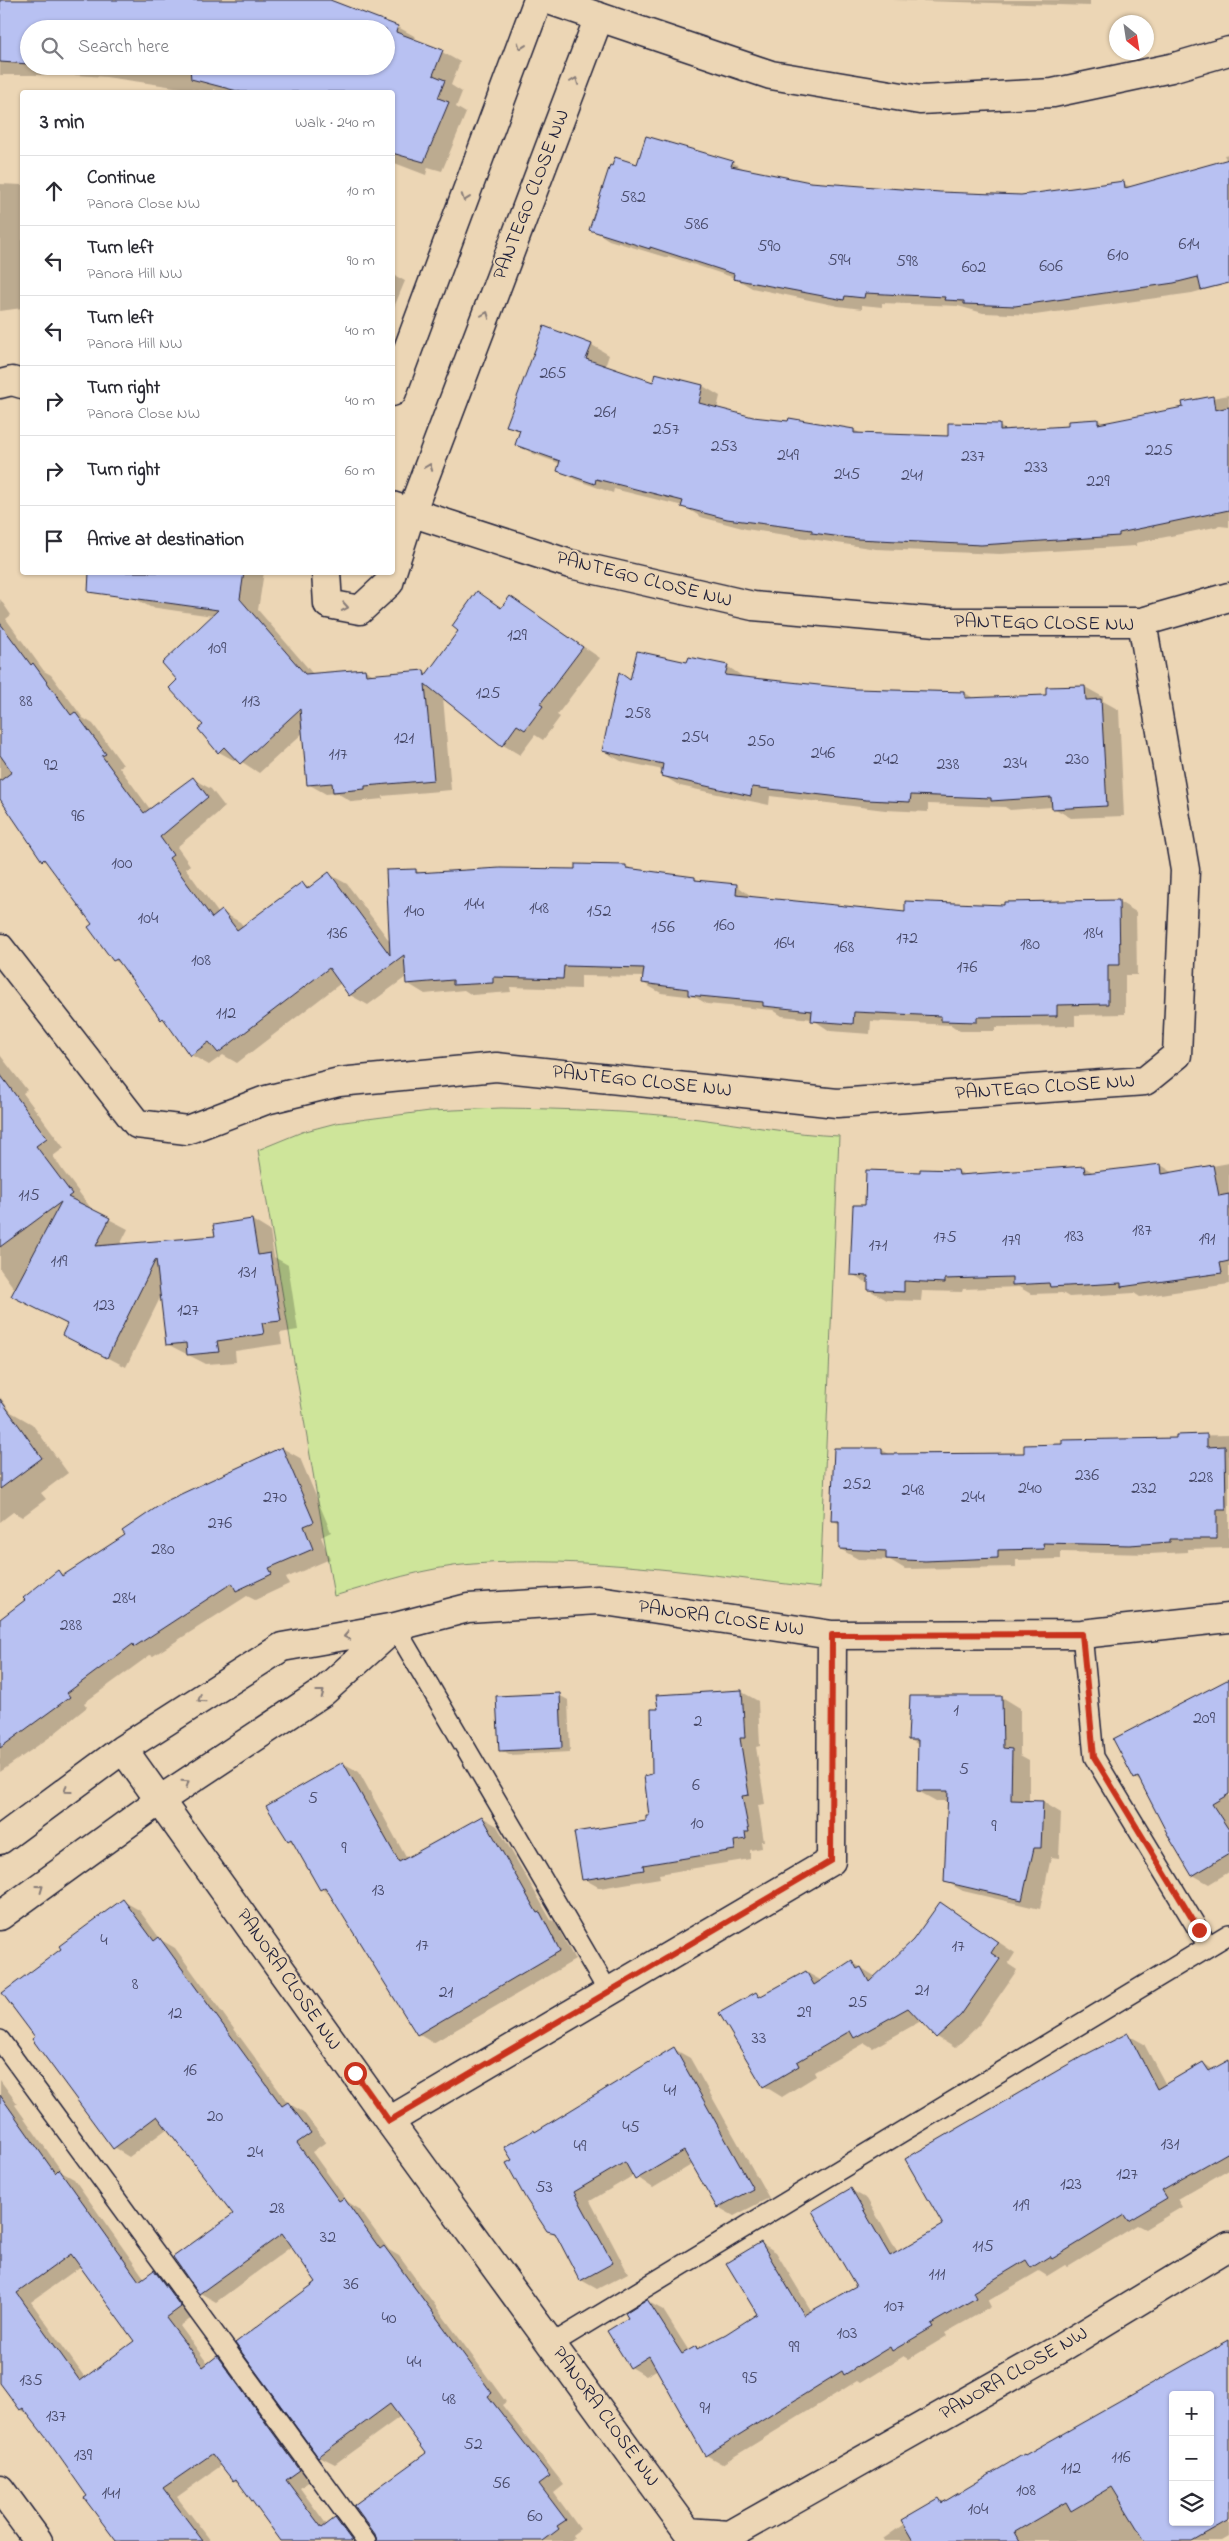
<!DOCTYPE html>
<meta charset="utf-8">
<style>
:root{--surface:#fff;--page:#f2f2f3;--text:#2b2b33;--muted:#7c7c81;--line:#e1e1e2}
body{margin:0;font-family:"Indie Flower",sans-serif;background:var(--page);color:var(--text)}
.controls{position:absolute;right:15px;bottom:15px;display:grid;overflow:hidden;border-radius:5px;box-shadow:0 1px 4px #0004}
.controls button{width:45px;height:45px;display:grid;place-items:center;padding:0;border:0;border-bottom:1px solid var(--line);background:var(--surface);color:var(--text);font:25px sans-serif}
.compass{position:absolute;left:1109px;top:15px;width:45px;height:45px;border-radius:50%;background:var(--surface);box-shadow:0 1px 4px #0004;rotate:150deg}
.stop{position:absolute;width:15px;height:15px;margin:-11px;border:4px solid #c8321e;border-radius:50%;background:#fff}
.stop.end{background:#c8321e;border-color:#fff;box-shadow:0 1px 5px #0008}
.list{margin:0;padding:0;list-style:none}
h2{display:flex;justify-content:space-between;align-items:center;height:65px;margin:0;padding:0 20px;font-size:21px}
h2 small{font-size:16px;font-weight:400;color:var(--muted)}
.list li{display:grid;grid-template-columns:32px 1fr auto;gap:15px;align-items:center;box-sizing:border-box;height:70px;padding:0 20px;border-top:1px solid var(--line)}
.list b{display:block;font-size:19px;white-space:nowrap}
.list p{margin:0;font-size:16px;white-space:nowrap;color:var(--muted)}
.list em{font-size:16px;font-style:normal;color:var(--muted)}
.icon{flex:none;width:28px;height:28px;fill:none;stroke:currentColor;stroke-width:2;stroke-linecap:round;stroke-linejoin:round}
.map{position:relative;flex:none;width:1229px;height:2541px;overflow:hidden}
.search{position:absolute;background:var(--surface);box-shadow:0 1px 4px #0004;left:20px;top:20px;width:375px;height:55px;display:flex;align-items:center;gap:12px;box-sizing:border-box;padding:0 18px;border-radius:28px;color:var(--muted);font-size:19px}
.panel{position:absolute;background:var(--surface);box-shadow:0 1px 4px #0004;left:20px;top:90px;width:375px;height:485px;border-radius:5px}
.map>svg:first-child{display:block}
</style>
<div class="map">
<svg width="1229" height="2541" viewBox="0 0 1229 2541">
<rect width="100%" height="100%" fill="#ecd6b5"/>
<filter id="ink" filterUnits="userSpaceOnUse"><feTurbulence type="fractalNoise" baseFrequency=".02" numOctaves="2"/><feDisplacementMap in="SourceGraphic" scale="10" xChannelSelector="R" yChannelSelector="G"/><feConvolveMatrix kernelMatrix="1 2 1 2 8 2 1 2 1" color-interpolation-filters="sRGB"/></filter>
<g filter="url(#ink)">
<path fill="#cee59a" stroke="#78846a" d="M501,1108c66,1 132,3 198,11 47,6 93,15 140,17l-19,452c-114,-13 -231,-33 -347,-24 -47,3 -94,19 -139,32l-76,-446 44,-18 34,-9 94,-12z"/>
<path fill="#0003" fill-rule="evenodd" d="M0,0h321l77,27 18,10 -2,4 28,11 18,10 -9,23 11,7 -6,15 10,6 -24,58 -14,-4 -2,8 -34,-13v-70h-167l-12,-3v3h-4l-103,-15 -61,-4v2h-45zM29,29h357v37h-357z
M892,0h198v6z
M1229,154v129l-37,10 -157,22 -52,-2 -25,-7 -76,-3v4l-20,-2v4l-24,-3 -86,-18 -17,-10 -67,-22v2l-59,-18 -18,-11 46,-63 95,-4 14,8 64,13 70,7 142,6 101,-13 9,5 95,-27 -3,-6z
M0,184l22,1v123l-22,3z
M392,274l13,7 -13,31z
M592,345l17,10 -4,12 49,17 49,2 17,10 -3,13 35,9 102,12 7,4 88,3 50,-11 9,5 61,-4 29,-7 7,4 79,-16 -1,-5 46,-8v132l-9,-1 -84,17v3l-136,8 -124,-5 -130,-20 -45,-12 -18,-11 -69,-17 -1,4 -37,-13 -17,-10 2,-6 -27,-10 -18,-10 5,-12 -13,-7z
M136,572h128l-6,38 55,64 52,-4 9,5 50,-4 4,2 32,-43 17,-37 25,15 9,-11 89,61 -43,57 3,2 -17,23 -8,-5 -15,20 -17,-10 -60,-48 8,93 -69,6 1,3 -31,3 -15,-9 -11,1 -18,-10 -4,-52 -45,41 -20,-13 -2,2 -18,-10 -40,-72 34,-64 -63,-9 -18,-10z
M0,599l11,16 -5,4 38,52 7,4 32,43 10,6 30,41 -4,2 31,42 43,-30 18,10 14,18 -48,40 13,18 -4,4 33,45 3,-2 18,10 4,5 58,-43 8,4 19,-14 18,10 44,59 24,-73 7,4 154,-3 50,-5 5,3 63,9 7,4 35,3 18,13 152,15 99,-7 113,-5 18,11 1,63h-12v39l-50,1v11l-80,1v4h-35l-9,-6 -80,-4 -1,13 -40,-3 -18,-12 -30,-3 -9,-6 -66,-6 -12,-7 -34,-4 -18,-10 1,-6 -63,-1v13l-71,-2 1,5 -39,3 -8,-5 -39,4 -18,-11 -1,-6 -38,28 -18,-10 -9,-12 -104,80 -14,-8 -14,10 -18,-10 -68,-90 -9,-5 -20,-36 -46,-61 -5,-3 -43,-63z
M688,664l39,2 18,12 111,12 109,3 10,6 73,-3 37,-9 18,10v4l16,9 5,106 -53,2 -19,-11 -42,3 -5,-3 -77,-3v8l-43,-2 -115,-14 -1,9 -89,-19 -18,-11 1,-5 -42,-9 -18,-10 28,-70z
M0,1055l27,35 -4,3 41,55 -11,8 10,15 30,40 35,18 -8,16 96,-8 36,-17 18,11 4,26 14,8 10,65 -18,3 2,11 -47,7 1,11 -30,2 -39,-20 -5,-50 -36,73 -63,-33 5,-9 -55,-29 3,-5 -16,-22z
M1229,1163v121l-89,13 -6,-4 -65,4 -7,-4 -31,1 -12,-7 -56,2 -1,3 -40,-1 -1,10 -34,-1 -18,-10v-6l-17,-10 14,-68 55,-33 37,-2 8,5 118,-9 10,6 67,-8 13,8z
M0,1397l11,15 21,12 36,49 -27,20 5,6 -24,18 -9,-5 -13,10z
M1229,1435v113l-41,1v3l-39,2 -88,-2v7l-45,1v7l-111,2 -15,-9 -32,-1 -18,-10 1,-24 -9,-5 3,-71 47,1 9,5 135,-1 151,-15v-3z
M282,1448l18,10 31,74 -10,5 9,22 -44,19 3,6 -34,16 -8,-4 -94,60 -3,-1 -66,48 3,4 -37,30 -50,35v-151l58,-49 6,3z
M1229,1681v191l-20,12 -16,-9 -51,-93 -7,-4z
M742,1692l16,9 2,45 -4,1 9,57 -7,1 6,36h-3l1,7 -12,2v9l-91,15 1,4 -60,10 -16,-9 64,-57 3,-5 3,-42z
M559,1695l9,5 2,52 -61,3 -9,-5z
M1002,1697l18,11v47l9,5v42h14l18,11 -2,45 -8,-1 -11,52 -77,-18 -18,-10 4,-80h-13l-18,-10 1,-46 -10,-6z
M343,1763l16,9 48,87 75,-42 15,9 54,94 4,2 20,38 -142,83 -15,-9 -87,-139 -10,-6 -26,-45 -6,-4z
M123,1901l16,9 22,30 14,8 113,155 15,9 23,30 -14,10 36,50 11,7 30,41 10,6 107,146 -4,3 62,80 -10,8 26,36 -8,6 2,3 -4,3h-178l36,-87 -27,-38 -66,48 -16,-8 -1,-173 -26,-37 -76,56 -16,-9 34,-79 -66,-86 -39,29 -15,-9z
M940,1903l75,50 -7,11 9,6 -38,55 -24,23 -18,-11 -16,-16 -48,27 -8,-5 -51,29 2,4 -34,21 -18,-11 -8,-92 6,3 44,-25 16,9 30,-19 24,15 38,-36z
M1128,2035l16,9 22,41 37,-22 11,7 15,-9v108l-52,30 5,8 -37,22 -8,-4 -69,42 -3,-2 -18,11 -8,-5 -51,30 3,6 -46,26 2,3 -38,23 -5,-3 -44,27 -3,-2 -135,83 -16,-9 -48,-86 -12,7 -15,-9 -1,-49 17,-17 16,9 26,41 7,-4 3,2 27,-13 32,-22 3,-71 15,9 36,60 45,-26 -6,-96 16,9 31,54 46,-28z
M674,2049l16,9 79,140 -35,18 -16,-9 -25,-43 -40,24 -19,-13 -44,26 38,72 -31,16 -16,-9 -23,-44 -10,-6 -35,-70 23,-28z
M0,2080l17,23 -2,2 48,68 11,6 71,100 10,-7 14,8 26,36 -15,10 28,38 9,-6 15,8 82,112 -14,10 32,44 10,9h-60l-40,-56 -9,-5 -11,-15 -45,32 34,44h-93l-29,-45 -59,-81 -10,-6 -20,-28zM81,2266l55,76 -50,37 -55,-77z
M1229,2341v196l-7,4h-338l-1,-2 56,-40 6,3zM1173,2395h37v127h-37z"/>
<path fill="#b8c1f2" stroke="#22223b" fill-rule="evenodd" d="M0,0h330l68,26 -2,6 47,18 -10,25 12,5 -7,18 11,4 -25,60 -32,-9v-61h-151l-50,-13 -1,-11 -117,-2h313v-37h-357v35l-29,-2z
M646,136l87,25 -2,5 79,16 130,10 81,3 103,-14 1,7 104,-29v124l-28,7 -3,-13 -24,6 -159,23 -51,-2v-3l-20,-1 1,-3 -80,-4 -1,5 -19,-2 -1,4 -111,-21 1,-5 -84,-27v2l-61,-19 21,-65 2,1 3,-9 22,7z
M544,326l48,18 -6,15 67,23 2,-9 48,12 -4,18 54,14 35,4 1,-3 65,11v4l94,3v-13l52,1v6l68,-4v-5l30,-2v5l85,-17 -1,-5 31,-6 2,14 14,-3v103l-110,23v3l-138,9 -124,-6 -45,-6v-3l-85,-11 -46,-12 2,-6 -87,-22 -1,5 -38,-13 3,-10 -45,-16 5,-15 -14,-4z
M89,572h155l-4,27 65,75 60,-5 1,6 58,-5 1,6 33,-45 -6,-5 25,-35 24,17 9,-12 73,51 -43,57 3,2 -18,24 -8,-5 -15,21 -77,-62 9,96 -69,6v3l-32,3 -1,-9 -25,2 -7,-76 -60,55 -16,-17 -6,6 -20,-24 5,-4 -34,-37 8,-8 -15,-17 56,-53 -130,-18z
M0,623l31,42 2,-2 38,52 4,-3 31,42 -4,2 42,57 49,-36 15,20 -48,40 13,18 -4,3 43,60 10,-8 15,20 65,-48 5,7 22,-17 61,83 -4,-85 30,-1v4l84,-5 75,1v-5l51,1v3l69,9v3l42,4 -1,11 169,17v-11l99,4v-3l115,-2 1,65h-12v39l-51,1v11l-80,1v5l-36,-1v-5l-87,-4 -1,12 -42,-3 1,-10 -49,-5v-4l-75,-7v-6l-46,-6 2,-15 -80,-2 -1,13 -70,-2v6l-40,2v-5l-47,4 -2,-29 -55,41 -20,-28 -111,85 -9,-11 -19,14 -27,-38 -2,2 -44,-61 -4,2 -25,-34 4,-3 -48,-65 -2,2 -42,-62v-18l12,-9 -12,-17z
M637,651l50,11 2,-5 39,8 -3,10 131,14 109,3v6l81,-3v-8l39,-1 1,14 15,-1 6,107 -55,3 -1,-12 -60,4v-3l-80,-3 -1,7 -44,-2 -114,-13 -1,9 -90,-20 2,-12 -61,-13 17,-79 11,8z
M0,1074l47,64 -11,8 36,48 -4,3 42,21 -14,28 119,-10 -2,-11 39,-6 6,36 12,-2 11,68 -19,2 2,11 -47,7 2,11 -32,3 -1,-12 -20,2 -10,-86 -49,99 -45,-23 5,-11 -56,-28 50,-94 -61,45z
M1161,1164l1,10 51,-9 6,31 10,-2v67l-9,2 2,10 -101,14v-4l-71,4 -1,-4 -37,2v-8l-67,2v4l-41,-2v11l-36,-2v-14l-18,-1 3,-70h12l1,-35 54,2v-3l38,1 1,5 125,-9 1,7z
M0,1399l42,59 -42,31z
M1207,1434v13l18,-1 1,64h-9v29h-47v3l-40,3 -87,-2 1,6 -46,1v8l-73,3 -39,-2v-8l-47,-2v-28h-8l3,-73h48v6l142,-1v-8l38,-1v-4l114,-2v-3z
M282,1447l32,75 -10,4 9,23 -44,19 3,6 -36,17 -4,-8 -98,64 -1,-3 -66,49 3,4 -70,51v-129l25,-19 -2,-2 35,-28 4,6 63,-41 -3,-4 44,-30z
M1229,1679v115l-17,10 17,26v24l-37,22 -22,-37 -32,-62 -4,2 -21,-40z
M742,1690l3,48h-5l9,57 -7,1 7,36h-4l1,7 -12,2 1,9 -92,15 1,5 -62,10 -8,-48 72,-11v-5h3l-5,-40 8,-2 -1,-65h7l-2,-14z
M560,1693l2,55 -63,3 -3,-55z
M910,1696h92l1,52 9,1 -1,51 32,1 -2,47h-7l-12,52 -78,-18 4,-91h-31l1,-51h-10z
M343,1762l56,100 83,-46 55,97 3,-1 20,39 -143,84 -92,-148 -5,3 -29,-51 -3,2 -22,-35z
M123,1899l31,42 5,-4 123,169 6,-4 23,31 -14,10 42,58 5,-3 36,51 4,-3 108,147 -4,3 62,80 -11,8 27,36 -9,6 2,3 -16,12h-166l-2,-7 -21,-29 72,-52 -36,-49 -72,53 -83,-114 81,-61 -34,-48 -83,60 -26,-37 60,-43 -76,-98 -44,33 -81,-110 3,-2 -33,-44 59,-44 -2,-3z
M940,1902l58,40 -7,11 9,6 -39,56 -25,23 -28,-30 -54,30 -4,-7 -53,31 2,4 -36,21 -44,-74 37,-21 3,5 47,-26 8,14 38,-25 5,9 4,-2 8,15 44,-42z
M1128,2033l29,56 46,-27 6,9 20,-11v92l-67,38 5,8 -39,23 -4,-6 -72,44 -2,-3 -19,12 -5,-8 -53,32 3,6 -45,26 2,3 -41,24 -2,-4 -46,28 -2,-4 -137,85 -56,-100 -19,12 -23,-37 21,-13 -3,-5 22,-14 35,55 14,-8 1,3 29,-15 31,-20 -31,-51 35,-21 43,73 52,-29 -44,-75 39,-23 39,68 53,-31 -38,-66 176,-102z
M674,2047l79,142 -36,19 -33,-57 -49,29 -10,-18 -51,30 39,71 -33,18 -25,-48 -8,-2 -21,-32 -20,-36 6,-3 -8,-13 30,-17 1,2z
M0,2095l55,78 4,-4 80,112 15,-11 27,37 -15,11 37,49 14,-11 83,114 -14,10 36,48 13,-10 17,23h-71l-45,-62 -3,2 -21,-27 -49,34 40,53h-87l-32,-43 3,-2 -40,-57 -24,-31 -3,2 -20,-27zM71,2254l63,87 -54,40 -63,-88z
M1229,2340v180l-37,21h-47l-33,-54 -41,24 -5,-9 -51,30 5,9h-107l-12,-21 38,-22 3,5 82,-49 1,1zM1173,2395h37v127h-37z"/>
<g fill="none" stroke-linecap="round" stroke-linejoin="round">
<g stroke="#22223b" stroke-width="22">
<path id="service" d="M395,1627l213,364
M1082,1634l12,123 114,189
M0,2040l366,501
M552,2344l677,-410"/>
</g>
<g stroke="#22223b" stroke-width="31">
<path id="minor" d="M0,384l12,-3 10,3
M392,392l146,-392
M392,506l178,58 183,42 183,16h206l87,-25
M326,572l2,32 32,6 29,-27 3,-11
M392,572l19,-59 188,-496
M0,948l137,176 50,6 79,-30 73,-18 157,-15 341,36 308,-22 32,-26 8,-185 -43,-248
M123,1749l266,372 299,411 42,3 331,-187 168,-102
M0,1840l123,-91 159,-102 113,-20 73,-19 130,-8 234,35 250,-1 147,-16
M0,1916l160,-116 163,-108 72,-65
M389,2121l442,-260 1,-226
M0,2489l38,52"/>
</g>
<g stroke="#22223b" stroke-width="31">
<path id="tertiary" d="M549,0l222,75 149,25 133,-7 118,-25 58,-17"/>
</g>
<use href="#service" stroke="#ecd6b5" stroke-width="19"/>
<use href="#minor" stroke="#ecd6b5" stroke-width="28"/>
<use href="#tertiary" stroke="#ecd6b5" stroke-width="28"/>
</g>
<defs><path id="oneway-chevron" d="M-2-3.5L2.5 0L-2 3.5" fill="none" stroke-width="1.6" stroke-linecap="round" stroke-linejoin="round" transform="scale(1.25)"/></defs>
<g stroke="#877c78">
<use href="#oneway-chevron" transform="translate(521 46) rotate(110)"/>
<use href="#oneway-chevron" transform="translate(575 81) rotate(-69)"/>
<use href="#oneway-chevron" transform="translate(465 198) rotate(110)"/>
<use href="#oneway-chevron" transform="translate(486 315) rotate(-69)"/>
<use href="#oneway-chevron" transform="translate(429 467) rotate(-69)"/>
<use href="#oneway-chevron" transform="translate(345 607) rotate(10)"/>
<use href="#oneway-chevron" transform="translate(347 1636) rotate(170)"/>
<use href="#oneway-chevron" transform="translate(321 1693) rotate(-37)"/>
<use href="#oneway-chevron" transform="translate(201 1699) rotate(147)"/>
<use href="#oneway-chevron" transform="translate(186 1783) rotate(-34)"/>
<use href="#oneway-chevron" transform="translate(67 1790) rotate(144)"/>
<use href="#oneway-chevron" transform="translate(40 1888) rotate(-36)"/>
</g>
</g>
<g fill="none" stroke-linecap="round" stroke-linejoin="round" filter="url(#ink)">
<path stroke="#c8321e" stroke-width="6" d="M355,2073l34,48 442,-260 1,-226 250,-1 12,123 105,173"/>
</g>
<g text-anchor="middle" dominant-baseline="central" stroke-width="4" stroke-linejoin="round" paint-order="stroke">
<g font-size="18" fill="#484a69">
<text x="633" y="198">582</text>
<text x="696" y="225">586</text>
<text x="1189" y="245">614</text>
<text x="769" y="247">590</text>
<text x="1118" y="256">610</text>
<text x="839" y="261">594</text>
<text x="907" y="262">598</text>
<text x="1051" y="267">606</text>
<text x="974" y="268">602</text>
<text x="553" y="374">265</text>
<text x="605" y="413">261</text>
<text x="666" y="430">257</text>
<text x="724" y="447">253</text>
<text x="1159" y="451">225</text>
<text x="788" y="456">249</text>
<text x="973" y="457">237</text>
<text x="1036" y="468">233</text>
<text x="847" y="475">245</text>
<text x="912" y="476">241</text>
<text x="1098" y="482">229</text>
<text x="517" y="636">129</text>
<text x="217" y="649">109</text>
<text x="488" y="694">125</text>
<text x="26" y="702">88</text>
<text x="251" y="702">113</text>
<text x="638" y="714">258</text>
<text x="695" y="738">254</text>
<text x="404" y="739">121</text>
<text x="761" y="742">250</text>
<text x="823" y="754">246</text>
<text x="338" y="755">117</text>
<text x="886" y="760">242</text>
<text x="1077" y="760">230</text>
<text x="1015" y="764">234</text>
<text x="948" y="765">238</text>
<text x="51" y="766">92</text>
<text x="78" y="817">96</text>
<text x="122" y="864">100</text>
<text x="474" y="905">144</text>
<text x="539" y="909">148</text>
<text x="414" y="912">140</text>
<text x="599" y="912">152</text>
<text x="148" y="919">104</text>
<text x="724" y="926">160</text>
<text x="663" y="928">156</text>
<text x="337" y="934">136</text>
<text x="1093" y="934">184</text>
<text x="907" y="939">172</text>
<text x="784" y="944">164</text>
<text x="1030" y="945">180</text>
<text x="844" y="948">168</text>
<text x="201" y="961">108</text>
<text x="967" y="968">176</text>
<text x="226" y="1014">112</text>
<text x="29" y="1196">115</text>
<text x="1142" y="1231">187</text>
<text x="1074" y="1237">183</text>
<text x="945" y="1238">175</text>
<text x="1207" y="1240">191</text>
<text x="1011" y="1241">179</text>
<text x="878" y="1246">171</text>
<text x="59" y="1262">119</text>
<text x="247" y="1273">131</text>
<text x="104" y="1306">123</text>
<text x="188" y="1311">127</text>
<text x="1087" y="1476">236</text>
<text x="1201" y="1478">228</text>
<text x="857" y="1485">252</text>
<text x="1030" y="1489">240</text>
<text x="1144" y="1489">232</text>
<text x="913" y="1491">248</text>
<text x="275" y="1498">270</text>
<text x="973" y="1498">244</text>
<text x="220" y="1524">276</text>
<text x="163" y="1550">280</text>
<text x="124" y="1599">284</text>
<text x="71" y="1626">288</text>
<text x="956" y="1711">1</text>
<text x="1204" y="1719">209</text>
<text x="698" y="1722">2</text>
<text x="964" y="1770">5</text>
<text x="696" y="1786">6</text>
<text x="313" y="1799">5</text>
<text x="697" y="1824">10</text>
<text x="994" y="1827">9</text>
<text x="344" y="1849">9</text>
<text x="378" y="1891">13</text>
<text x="104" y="1941">4</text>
<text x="422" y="1946">17</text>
<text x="958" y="1947">17</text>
<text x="135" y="1985">8</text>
<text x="922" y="1991">21</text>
<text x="446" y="1993">21</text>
<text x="858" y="2003">25</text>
<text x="804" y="2013">29</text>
<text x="175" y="2014">12</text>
<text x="759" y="2039">33</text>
<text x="190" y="2071">16</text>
<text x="670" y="2091">41</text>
<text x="215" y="2117">20</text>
<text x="631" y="2128">45</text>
<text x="1170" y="2145">131</text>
<text x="580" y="2147">49</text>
<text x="255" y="2153">24</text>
<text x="1127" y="2175">127</text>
<text x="1071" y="2185">123</text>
<text x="544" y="2188">53</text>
<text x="1021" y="2206">119</text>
<text x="277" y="2209">28</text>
<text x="328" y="2238">32</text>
<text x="983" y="2247">115</text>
<text x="937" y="2275">111</text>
<text x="351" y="2285">36</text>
<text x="894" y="2307">107</text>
<text x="389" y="2319">40</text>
<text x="847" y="2334">103</text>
<text x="794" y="2348">99</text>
<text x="414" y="2363">44</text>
<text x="750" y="2379">95</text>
<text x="31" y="2381">135</text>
<text x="449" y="2400">48</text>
<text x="705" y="2409">91</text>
<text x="56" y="2417">137</text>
<text x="473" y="2445">52</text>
<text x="83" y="2456">139</text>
<text x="1121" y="2458">116</text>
<text x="1071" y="2469">112</text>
<text x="501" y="2484">56</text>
<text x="1026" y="2491">108</text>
<text x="111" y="2494">141</text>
<text x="978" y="2510">104</text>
<text x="535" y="2517">60</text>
</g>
<g font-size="20" fill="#22223b" stroke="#ecd6b5">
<text transform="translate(532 195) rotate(-69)">PANTEGO CLOSE NW</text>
<text transform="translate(644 580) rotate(14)">PANTEGO CLOSE NW</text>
<text transform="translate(1044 624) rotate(1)">PANTEGO CLOSE NW</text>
<text transform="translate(642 1082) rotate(6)">PANTEGO CLOSE NW</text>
<text transform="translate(1045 1088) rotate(-4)">PANTEGO CLOSE NW</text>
<text transform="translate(721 1619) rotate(8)">PANORA CLOSE NW</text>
<text transform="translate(288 1980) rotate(55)">PANORA CLOSE NW</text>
<text transform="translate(1014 2374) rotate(-30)">PANORA CLOSE NW</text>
<text transform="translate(605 2417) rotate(54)">PANORA CLOSE NW</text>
</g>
</g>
</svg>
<div class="controls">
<button>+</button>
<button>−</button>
<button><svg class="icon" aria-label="layers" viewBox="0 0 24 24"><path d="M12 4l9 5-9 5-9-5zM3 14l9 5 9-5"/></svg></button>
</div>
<svg class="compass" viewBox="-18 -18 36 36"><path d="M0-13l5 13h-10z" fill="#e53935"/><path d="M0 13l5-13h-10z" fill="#7c7c81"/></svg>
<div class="stop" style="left:355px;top:2073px"></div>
<div class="stop end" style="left:1199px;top:1930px"></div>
<div class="search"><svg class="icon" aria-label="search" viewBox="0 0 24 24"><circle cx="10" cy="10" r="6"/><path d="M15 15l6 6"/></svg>Search here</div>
<section class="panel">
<h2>3 min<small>Walk · 240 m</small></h2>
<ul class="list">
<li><svg class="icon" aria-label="ahead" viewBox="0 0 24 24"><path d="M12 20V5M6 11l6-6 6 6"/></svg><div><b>Continue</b><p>Panora Close NW</p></div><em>10 m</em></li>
<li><svg class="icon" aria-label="left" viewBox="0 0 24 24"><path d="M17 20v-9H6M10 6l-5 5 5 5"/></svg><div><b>Turn left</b><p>Panora Hill NW</p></div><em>90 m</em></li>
<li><svg class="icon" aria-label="left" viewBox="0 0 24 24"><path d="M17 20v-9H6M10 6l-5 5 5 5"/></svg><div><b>Turn left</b><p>Panora Hill NW</p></div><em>40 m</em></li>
<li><svg class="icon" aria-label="right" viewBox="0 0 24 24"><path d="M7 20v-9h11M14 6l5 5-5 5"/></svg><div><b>Turn right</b><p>Panora Close NW</p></div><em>40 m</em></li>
<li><svg class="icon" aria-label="right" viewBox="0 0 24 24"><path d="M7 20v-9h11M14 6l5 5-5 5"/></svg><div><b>Turn right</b></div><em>60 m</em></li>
<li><svg class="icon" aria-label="arrive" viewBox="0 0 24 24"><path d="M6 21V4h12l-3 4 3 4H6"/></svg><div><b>Arrive at destination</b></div></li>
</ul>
</section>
</div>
